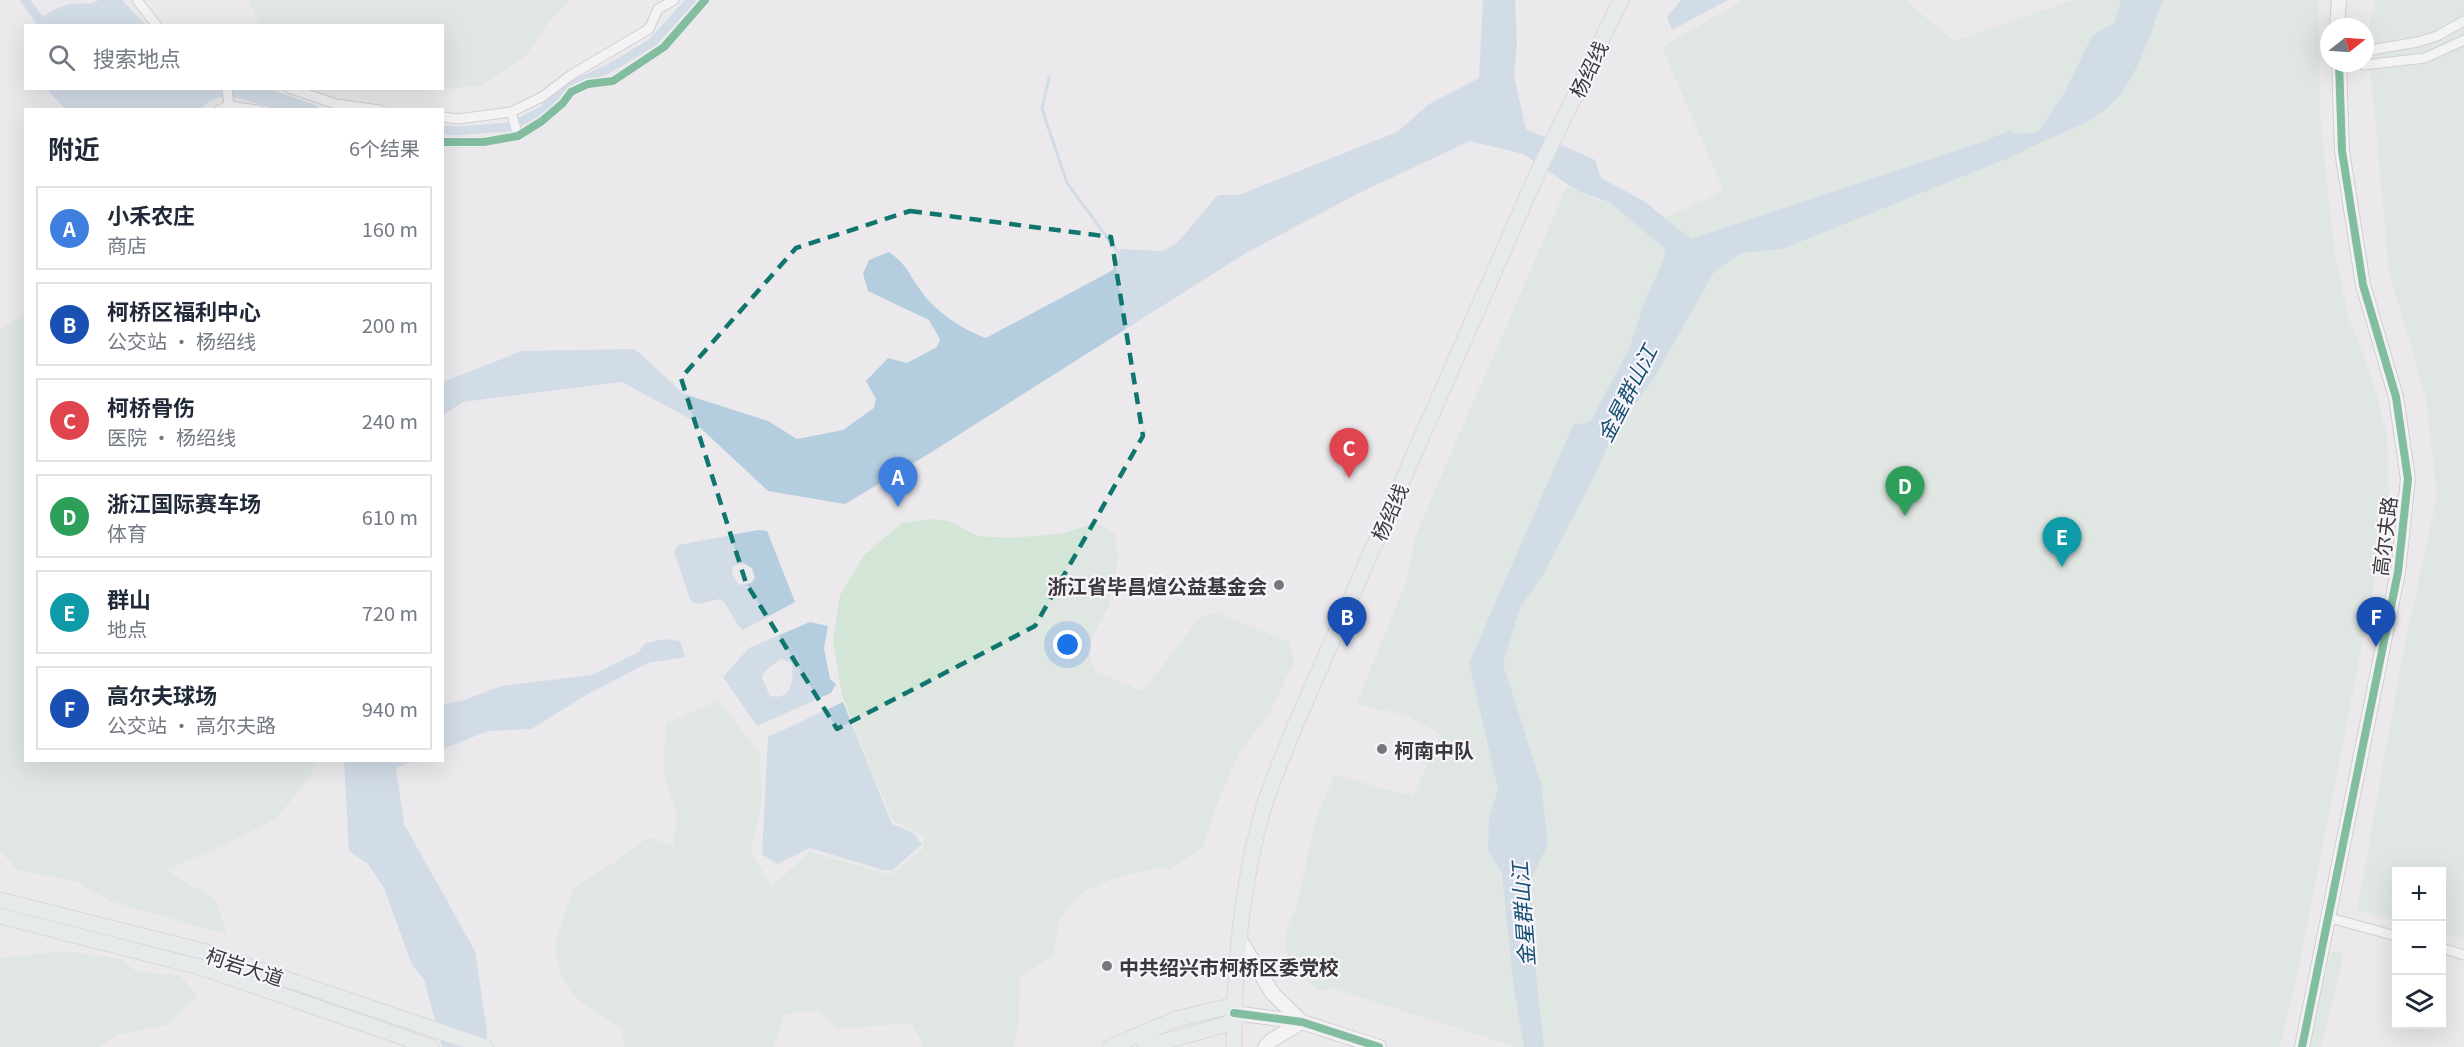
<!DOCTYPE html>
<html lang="zh">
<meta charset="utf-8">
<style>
:root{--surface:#fff;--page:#f2f2f3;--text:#1f2937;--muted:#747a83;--line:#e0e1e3;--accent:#797779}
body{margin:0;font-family:Georgia,"Noto Sans SC",serif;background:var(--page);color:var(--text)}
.controls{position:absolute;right:18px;bottom:18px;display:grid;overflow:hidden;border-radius:0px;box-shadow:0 6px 24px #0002}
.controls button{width:54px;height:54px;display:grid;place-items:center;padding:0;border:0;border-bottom:2px solid var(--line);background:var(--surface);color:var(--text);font:30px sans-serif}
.compass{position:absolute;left:2320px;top:18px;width:54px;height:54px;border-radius:50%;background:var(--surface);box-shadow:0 6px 24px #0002;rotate:73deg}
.you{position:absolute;left:1068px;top:645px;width:21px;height:21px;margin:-15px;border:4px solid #fff;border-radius:50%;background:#1a73e8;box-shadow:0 0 0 9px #1a73e833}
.badge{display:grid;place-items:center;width:39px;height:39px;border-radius:50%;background:var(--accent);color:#fff;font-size:20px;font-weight:700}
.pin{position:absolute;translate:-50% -50px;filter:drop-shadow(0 2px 3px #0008)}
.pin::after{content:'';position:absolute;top:32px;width:21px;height:18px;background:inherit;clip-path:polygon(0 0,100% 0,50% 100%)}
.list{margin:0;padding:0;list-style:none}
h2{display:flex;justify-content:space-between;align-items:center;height:78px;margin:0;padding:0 24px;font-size:26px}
h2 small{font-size:20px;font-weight:400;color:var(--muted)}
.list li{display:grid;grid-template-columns:39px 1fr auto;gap:18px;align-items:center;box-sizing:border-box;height:84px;margin:0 12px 12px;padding:0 12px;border:2px solid var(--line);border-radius:0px}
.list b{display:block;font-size:22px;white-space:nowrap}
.list p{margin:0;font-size:20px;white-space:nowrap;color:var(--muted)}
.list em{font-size:20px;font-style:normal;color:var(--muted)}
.icon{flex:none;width:33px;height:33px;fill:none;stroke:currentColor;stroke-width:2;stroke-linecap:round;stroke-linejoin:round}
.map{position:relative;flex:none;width:2464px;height:1047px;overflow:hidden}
.search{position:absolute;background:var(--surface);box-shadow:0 6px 24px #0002;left:24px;top:24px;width:420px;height:66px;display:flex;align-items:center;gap:15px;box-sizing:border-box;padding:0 21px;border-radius:0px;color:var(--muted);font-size:22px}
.panel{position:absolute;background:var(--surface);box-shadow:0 6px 24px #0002;left:24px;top:108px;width:420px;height:654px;border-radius:0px}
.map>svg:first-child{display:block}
</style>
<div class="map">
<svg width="2464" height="1047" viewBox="0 0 2464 1047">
<rect width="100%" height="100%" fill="#ebe9ec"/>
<path fill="#d3e5d7" d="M248,0h323l-22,21 -23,35 -43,29 -46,5 -7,-1 12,-1v-62l-183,-1z
M1743,0h162l49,41 120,-41h244l3,126 13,121 14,68 25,65 14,56 2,57 -13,81 -79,403 -17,70h-764l-185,-59 -11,2c-34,-18 -45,-47 -24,-81l20,-91 18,-43 79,21 27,-61 -31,-19 -53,-12 51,-124 9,-46 151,-348 21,11 21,5 31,26 84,-37 -62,-144z
M2376,0h88v940l-22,-6v-62h-46v49l-39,-10 46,-258 34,-157 -11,-97 -37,-127 -22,-240z
M25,316l1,444 290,1 -4,13 -35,44 -54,28 -58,24 51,30 11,35 -117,-34 -33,-19 -60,-12 -17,-19v-522l17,-11z
M933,519l16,2 28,15 33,2 50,-4 37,-11 18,11 3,25 -9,47 -22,41 7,23 49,21 57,-74 17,-5 72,30 5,20 -25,52 -28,36 -27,61 -11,37 -33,21h-22l-37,11 -30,13 -22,27 -6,36 -33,20 -1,43 -5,28h-90l-12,-24 -76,6 -16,-18 -35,3 -12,33h-149l-2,-19c-36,-20 -66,-36 -66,-82 0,-13 13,-45 18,-59l44,-27 30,-23 25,8 4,-30 -14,-45 3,-47 53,-23 41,54 2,49 -11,47 20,37 39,-35 81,23 31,-25 3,-14 -31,-15 -19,-41 -33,-85 -9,-54 7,-46 24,-40 38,-32z
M65,951l56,8 16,13 43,3 17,21 -30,29 -50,10 -18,12h-99v-89z
M2331,951l13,2 -23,94h-12z"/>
<path fill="#b4cddf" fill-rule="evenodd" d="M99,0h23l24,25h-113c11,-10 22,-18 38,-21 10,-2 18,2 28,-4z
M1483,0h32l2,44 -3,32 12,53 69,31 6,18 43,23 47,38 285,-95 35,-14 6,4 21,-2 26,-39 28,-57 22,-13 7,-23h42c-17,43 -29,97 -73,120 -23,13 -48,20 -71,34l-237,95 -41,4 -27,19 -58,103 -43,59 -18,41 -52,100 -23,33 -17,56 38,119 7,61 -17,35 5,96 8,72h-20l-11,-65 -11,-109 -14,-22 1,-34 9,-28 -29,-126 104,-238 17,-3 39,-73 16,-49 20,-43 -1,-9 -55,-46 -30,-10 -56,-38 -53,-13 -111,52 -113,60 -316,200 -85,51 -77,-13 -76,-71 -70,-38 -159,20 -20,13v-33l79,-31 113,-2 49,45 84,27 29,18 46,-9 31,-22 2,-9 -10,-18 22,-23 19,5 30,-16 3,-8 -11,-19 -61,-29 -5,-17 6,-14 20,-8c19,14 17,18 30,36 15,23 42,41 67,50l127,-68 8,-21 41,2 14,-7 42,-49h21l158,-63 32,-28 50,-26z
M1681,0h47l-56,30 -5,-13z
M47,89h222l49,17 -1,3c-12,0 -25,2 -37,0 -27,-2 -57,-27 -79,0h-136z
M758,530l9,1 28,71 -52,28c-11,-8 -12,-23 -23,-31l-21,5 -8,-2 -17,-50 4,-7zM743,563l9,5 3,10 -4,5 -12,2 -7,-11 1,-8z
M810,622l18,4 -4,22 6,31 6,5 -5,9 -74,33 -34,-49 26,-29zM781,659l11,4c2,16 0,38 -22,33l-8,-19 3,-6z
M666,639l14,2 5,16 -37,6 -60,31 -57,35 -43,2 -45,18v-45l19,-3 39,-15 91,-11 47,-23 6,-9z
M843,702l49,122 20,8 10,12 -29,26h-10l-73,-22 -33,16 -15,-10 6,-117z
M344,761h70l-18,7 8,56 71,127 12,80 -1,16h-44l-18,-68 -12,-14 -28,-77 -16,-24 -19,-13z"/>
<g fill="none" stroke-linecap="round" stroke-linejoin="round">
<path stroke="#b4cddf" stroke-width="3" d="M1049,77l-7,32 25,74 54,73"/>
<path stroke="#b4cddf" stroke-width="9" d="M25,0l19,26
M442,130l14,1 53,-4 33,-16 24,-23 44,-20 43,-26 38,-42"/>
<g stroke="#b0afb1" stroke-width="11">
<path id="street" d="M137,0l20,26
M2365,51l53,-9 19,-6 27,-15
M2360,63l4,2 61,-7 39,-18
M227,88l2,18
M289,88l47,16 44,6
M219,110l10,-4 29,4
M511,112l7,24
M442,117l16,2 53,-7 31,-15 29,-22 78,-46 9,-20 16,-9
M442,142h42l34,-6 24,-15 21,-18 8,-11 17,-8 25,-3 51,-34 41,-47
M2330,918l66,18
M2442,948l22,7"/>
</g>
<g stroke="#b0afb1" stroke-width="16">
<path id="secondary" d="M2337,27l2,-27
M1240,940l33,54 29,28
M1234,1013l68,9 77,25
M1265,1047l7,-7 30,-18
M2302,1047l96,-475 10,-93 -12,-82 -33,-112 -21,-134 -3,-88"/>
</g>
<g stroke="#c5c4c5" stroke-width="17">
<path id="primary" d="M0,900l206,52 280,95
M0,916l203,52 228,79
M1110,1047l66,-28 59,-14
M1145,1047l89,-25
M1234,1047c0,-79 7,-161 29,-237 8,-28 21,-55 31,-82l243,-554 84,-174"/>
</g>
<use href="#street" stroke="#fcfcfc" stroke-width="9"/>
<use href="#secondary" stroke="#fcfcfc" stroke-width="14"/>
<use href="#primary" stroke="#e0eae9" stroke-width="15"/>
<g stroke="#f8f5fb" stroke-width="11">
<path id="cycleway" d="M442,142h42l34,-6 24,-15 21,-18 8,-11 17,-8 25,-3 51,-34 41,-47
M1234,1013l68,9 77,25
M2302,1047l96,-475 10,-93 -12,-82 -33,-112 -21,-134 -3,-88"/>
</g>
<use href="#cycleway" stroke="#00873e" stroke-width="8"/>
</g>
<path d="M0 0H2464V1047H0ZM910,211l201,26 32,199 -108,190 -198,103 -91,-146 -65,-205 115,-130z" fill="#ebe9ec" fill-opacity=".55" fill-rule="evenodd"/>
<path fill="none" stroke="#0f766e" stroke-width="4.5" stroke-dasharray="12 8" stroke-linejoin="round" d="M910,211l201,26 32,199 -108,190 -198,103 -91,-146 -65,-205 115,-130z"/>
<g fill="#797779" stroke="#f8f5fb" stroke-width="2">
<circle cx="1279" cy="585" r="6"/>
<circle cx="1382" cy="749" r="6"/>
<circle cx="1107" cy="966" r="6"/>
</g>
<g text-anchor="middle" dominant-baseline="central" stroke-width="4.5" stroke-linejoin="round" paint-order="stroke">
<g font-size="20" fill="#3b393b" stroke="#f8f5fb">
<text transform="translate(1588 69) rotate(-64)">杨绍线</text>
<text transform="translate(1389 512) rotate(-66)">杨绍线</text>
<text transform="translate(2384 536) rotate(-83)">高尔夫路</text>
<text transform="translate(245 966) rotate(18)">柯岩大道</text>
</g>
<g font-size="20" font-weight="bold" fill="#3b393b" stroke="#f8f5fb" text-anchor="start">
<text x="1267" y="585" text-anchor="end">浙江省毕昌煊公益基金会</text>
<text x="1394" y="749">柯南中队</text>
<text x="1119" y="966">中共绍兴市柯桥区委党校</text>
</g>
<g font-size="21" font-style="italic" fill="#134f72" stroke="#f8f5fb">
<text transform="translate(1626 393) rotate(-63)">金星群山江</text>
<text transform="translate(1522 914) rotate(-94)">金星群山江</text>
</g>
</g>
</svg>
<div class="controls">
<button>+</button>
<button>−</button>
<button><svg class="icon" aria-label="layers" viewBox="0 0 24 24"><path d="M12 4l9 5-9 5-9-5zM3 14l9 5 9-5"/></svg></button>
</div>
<svg class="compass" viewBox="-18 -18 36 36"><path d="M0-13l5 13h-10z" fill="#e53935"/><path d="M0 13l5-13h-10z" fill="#747a83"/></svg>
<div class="you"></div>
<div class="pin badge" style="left:898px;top:507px;background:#3f7fe0">A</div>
<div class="pin badge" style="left:1347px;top:647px;background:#1a4fb4">B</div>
<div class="pin badge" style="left:1349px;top:478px;background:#e0444e">C</div>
<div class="pin badge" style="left:1905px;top:516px;background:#2e9e5b">D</div>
<div class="pin badge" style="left:2062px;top:567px;background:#0f9aa8">E</div>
<div class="pin badge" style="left:2376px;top:647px;background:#1a4fb4">F</div>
<div class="search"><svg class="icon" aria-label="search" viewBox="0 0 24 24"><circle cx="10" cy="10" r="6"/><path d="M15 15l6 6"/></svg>搜索地点</div>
<section class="panel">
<h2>附近<small>6个结果</small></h2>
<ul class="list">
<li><span class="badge" style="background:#3f7fe0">A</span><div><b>小禾农庄</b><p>商店</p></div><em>160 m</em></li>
<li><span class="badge" style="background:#1a4fb4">B</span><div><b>柯桥区福利中心</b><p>公交站 · 杨绍线</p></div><em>200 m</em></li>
<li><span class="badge" style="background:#e0444e">C</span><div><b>柯桥骨伤</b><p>医院 · 杨绍线</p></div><em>240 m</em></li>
<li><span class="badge" style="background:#2e9e5b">D</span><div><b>浙江国际赛车场</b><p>体育</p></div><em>610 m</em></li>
<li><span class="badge" style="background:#0f9aa8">E</span><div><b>群山</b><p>地点</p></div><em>720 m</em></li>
<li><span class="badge" style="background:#1a4fb4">F</span><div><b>高尔夫球场</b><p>公交站 · 高尔夫路</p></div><em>940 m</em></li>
</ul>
</section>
</div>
